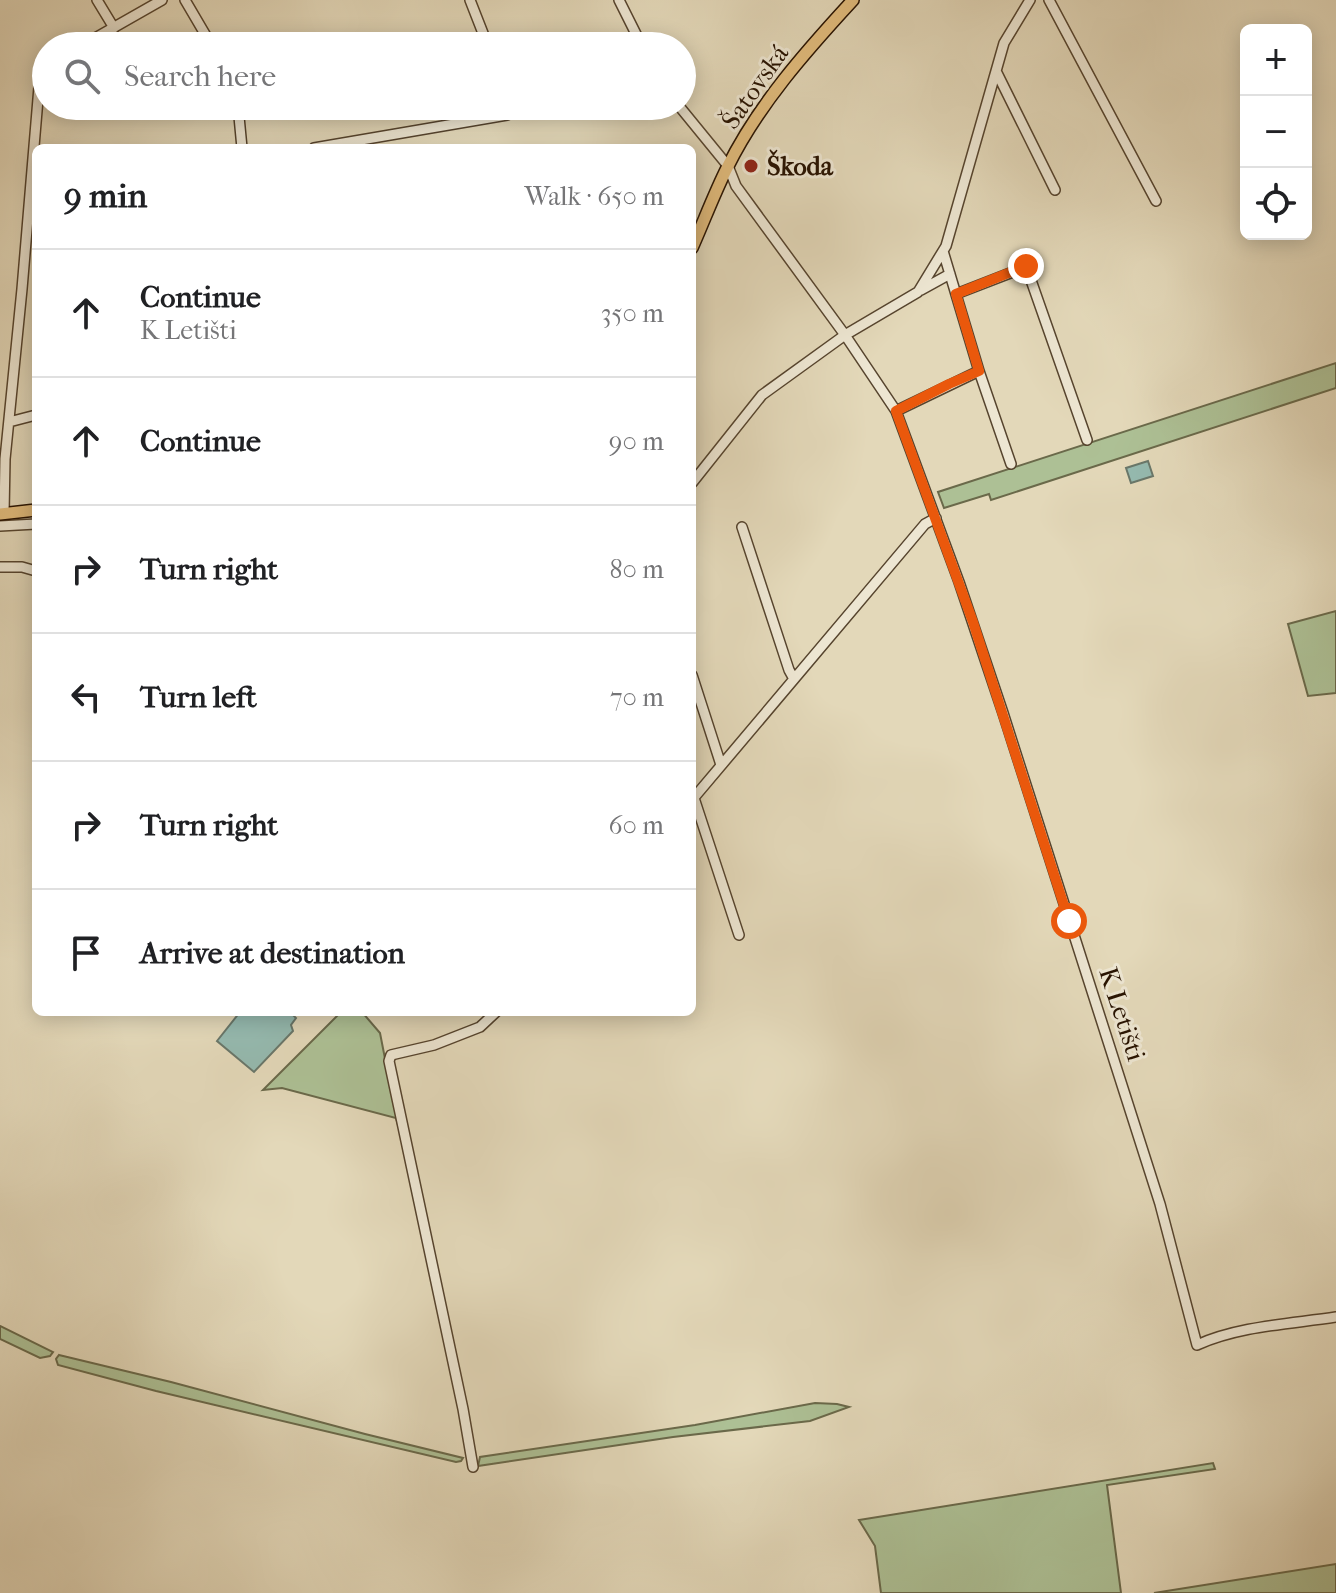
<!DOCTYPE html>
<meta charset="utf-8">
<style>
:root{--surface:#fff;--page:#f2f2f2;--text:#202124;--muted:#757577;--line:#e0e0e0}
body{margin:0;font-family:"IM FELL French Canon",serif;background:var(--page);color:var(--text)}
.controls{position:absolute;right:24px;top:24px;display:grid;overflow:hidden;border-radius:12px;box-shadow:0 4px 20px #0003}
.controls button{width:72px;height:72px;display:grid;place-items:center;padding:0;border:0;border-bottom:2px solid var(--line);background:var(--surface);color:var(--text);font:40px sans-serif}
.stop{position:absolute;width:24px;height:24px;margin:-18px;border:6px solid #ea580c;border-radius:50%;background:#fff}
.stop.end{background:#ea580c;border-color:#fff;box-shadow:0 2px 8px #0008}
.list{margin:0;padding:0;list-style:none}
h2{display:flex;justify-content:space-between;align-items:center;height:104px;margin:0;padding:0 32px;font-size:34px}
h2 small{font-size:26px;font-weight:400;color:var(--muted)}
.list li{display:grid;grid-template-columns:52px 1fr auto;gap:24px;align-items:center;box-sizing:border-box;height:128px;padding:0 32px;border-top:2px solid var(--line)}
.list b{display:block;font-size:30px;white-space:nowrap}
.list p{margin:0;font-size:26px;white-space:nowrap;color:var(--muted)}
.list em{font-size:26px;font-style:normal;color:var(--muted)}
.icon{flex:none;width:44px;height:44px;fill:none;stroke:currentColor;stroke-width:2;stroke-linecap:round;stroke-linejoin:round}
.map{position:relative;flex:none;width:1336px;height:1593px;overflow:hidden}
.search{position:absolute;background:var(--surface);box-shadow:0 4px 20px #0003;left:32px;top:32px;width:664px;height:88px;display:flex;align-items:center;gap:20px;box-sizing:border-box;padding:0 28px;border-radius:44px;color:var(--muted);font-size:30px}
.panel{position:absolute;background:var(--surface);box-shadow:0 4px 20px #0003;left:32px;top:144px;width:664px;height:872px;border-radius:12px}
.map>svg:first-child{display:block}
</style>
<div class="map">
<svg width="1336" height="1593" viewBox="0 0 1336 1593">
<rect width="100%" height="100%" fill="#e3d8b9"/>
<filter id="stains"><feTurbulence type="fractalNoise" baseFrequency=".0025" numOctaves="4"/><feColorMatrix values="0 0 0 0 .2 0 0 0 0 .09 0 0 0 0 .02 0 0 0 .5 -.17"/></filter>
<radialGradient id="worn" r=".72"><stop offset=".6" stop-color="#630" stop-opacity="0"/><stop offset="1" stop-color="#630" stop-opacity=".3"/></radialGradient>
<path fill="#adc095" stroke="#6a694a" stroke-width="2" d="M1336,363v25l-345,112 -2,-6 -45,14 -6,-16z
M1336,611v82l-28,3 -20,-72z
M341,1012h21l18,21 18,92 -2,-7 -114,-30 -19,2z
M0,1326l53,26 -3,4 -10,2 -40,-19z
M59,1355l112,27 194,52 98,24 -2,3 -5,1 -300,-71 -98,-26 -2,-6z
M815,1403l22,1 12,3 -39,14 -137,16 -195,29 2,-9 215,-32z
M1213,1463l2,6 -108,16 14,108h-240l-6,-47 -16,-26z
M1336,1564v29h-182z"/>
<path fill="#95bab0" stroke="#69776a" stroke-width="2" d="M1148,461l5,15 -22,7 -5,-15z
M240,1012h50l6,6 -5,7 2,6 -39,41 -37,-31z"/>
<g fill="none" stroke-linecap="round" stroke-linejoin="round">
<g stroke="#56442e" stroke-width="12">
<path id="minor" d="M97,0l17,28
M185,0l27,46
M470,0l18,46
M619,0l23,46
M1049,0l107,201
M90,46v-5l72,-41
M996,71l59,119
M238,106l4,42
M679,106l49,60 8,20 109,149 51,76 63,171 44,131 157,491 37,141c42,-19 93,-21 139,-28
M314,148l193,-33 11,-5 -2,-4
M1026,266l61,174
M921,290l29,-16
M956,294l75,-29
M979,371l32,93
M896,411l83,-40 -36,-120
M9,422l27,-7
M692,483l70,-88 83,-60 73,-43 28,-46 58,-203 26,-43
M4,514l1,-55 17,-170 17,-202 2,-13h5
M0,526l36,-2
M742,527l47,143 5,9
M0,567h22l14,4
M692,675l29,90
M694,798l45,137
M692,800l233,-276 11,-6
M473,1467l-10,-58 -74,-348 2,-6 43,-10 46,-18 16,-15"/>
</g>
<g stroke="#271200" stroke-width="14">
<path id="major" d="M692,248c12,-27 22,-54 35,-80 31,-63 79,-117 126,-168
M0,514l36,-4"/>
</g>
<use href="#minor" stroke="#ede6d2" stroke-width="9"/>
<use href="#major" stroke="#e2bc7c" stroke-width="11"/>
</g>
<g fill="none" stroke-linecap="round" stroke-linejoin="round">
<path stroke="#ea580c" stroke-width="10" d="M1026,266l-70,28 23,77 -30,13 -53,27 77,211 96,299"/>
</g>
<circle fill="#8f2418" stroke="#ede6d2" stroke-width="3" cx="751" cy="166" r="8"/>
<g text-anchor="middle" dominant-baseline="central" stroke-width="6" stroke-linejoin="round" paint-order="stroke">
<g font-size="26" fill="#271200" stroke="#ede6d2">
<text transform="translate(755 87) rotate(-55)">Šatovská</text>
<text transform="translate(1122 1014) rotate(72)">K Letišti</text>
</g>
<g font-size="26" font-weight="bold" fill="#271200" stroke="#ede6d2" text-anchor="start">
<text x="767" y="166">Škoda</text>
</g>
</g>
<rect width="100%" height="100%" filter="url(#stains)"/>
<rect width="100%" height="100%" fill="url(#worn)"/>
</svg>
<div class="controls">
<button>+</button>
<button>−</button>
<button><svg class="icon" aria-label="locate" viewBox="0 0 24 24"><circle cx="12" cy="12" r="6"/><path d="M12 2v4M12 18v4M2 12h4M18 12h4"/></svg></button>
</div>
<div class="stop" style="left:1069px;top:921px"></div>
<div class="stop end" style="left:1026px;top:266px"></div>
<div class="search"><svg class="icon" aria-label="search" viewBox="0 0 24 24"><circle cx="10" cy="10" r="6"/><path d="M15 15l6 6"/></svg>Search here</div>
<section class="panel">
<h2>9 min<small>Walk · 650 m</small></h2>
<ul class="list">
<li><svg class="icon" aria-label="ahead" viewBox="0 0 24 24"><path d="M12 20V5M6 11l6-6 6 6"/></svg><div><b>Continue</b><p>K Letišti</p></div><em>350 m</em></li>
<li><svg class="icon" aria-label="ahead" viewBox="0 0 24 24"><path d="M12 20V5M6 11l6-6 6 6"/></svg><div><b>Continue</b></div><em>90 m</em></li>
<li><svg class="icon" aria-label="right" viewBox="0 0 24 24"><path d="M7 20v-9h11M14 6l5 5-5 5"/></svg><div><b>Turn right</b></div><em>80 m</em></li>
<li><svg class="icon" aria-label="left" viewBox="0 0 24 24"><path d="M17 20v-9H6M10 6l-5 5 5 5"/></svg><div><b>Turn left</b></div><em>70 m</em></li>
<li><svg class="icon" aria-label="right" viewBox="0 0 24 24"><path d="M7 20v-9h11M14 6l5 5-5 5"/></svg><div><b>Turn right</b></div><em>60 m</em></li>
<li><svg class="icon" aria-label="arrive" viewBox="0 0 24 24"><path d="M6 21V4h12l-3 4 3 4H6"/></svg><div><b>Arrive at destination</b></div></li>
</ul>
</section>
</div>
